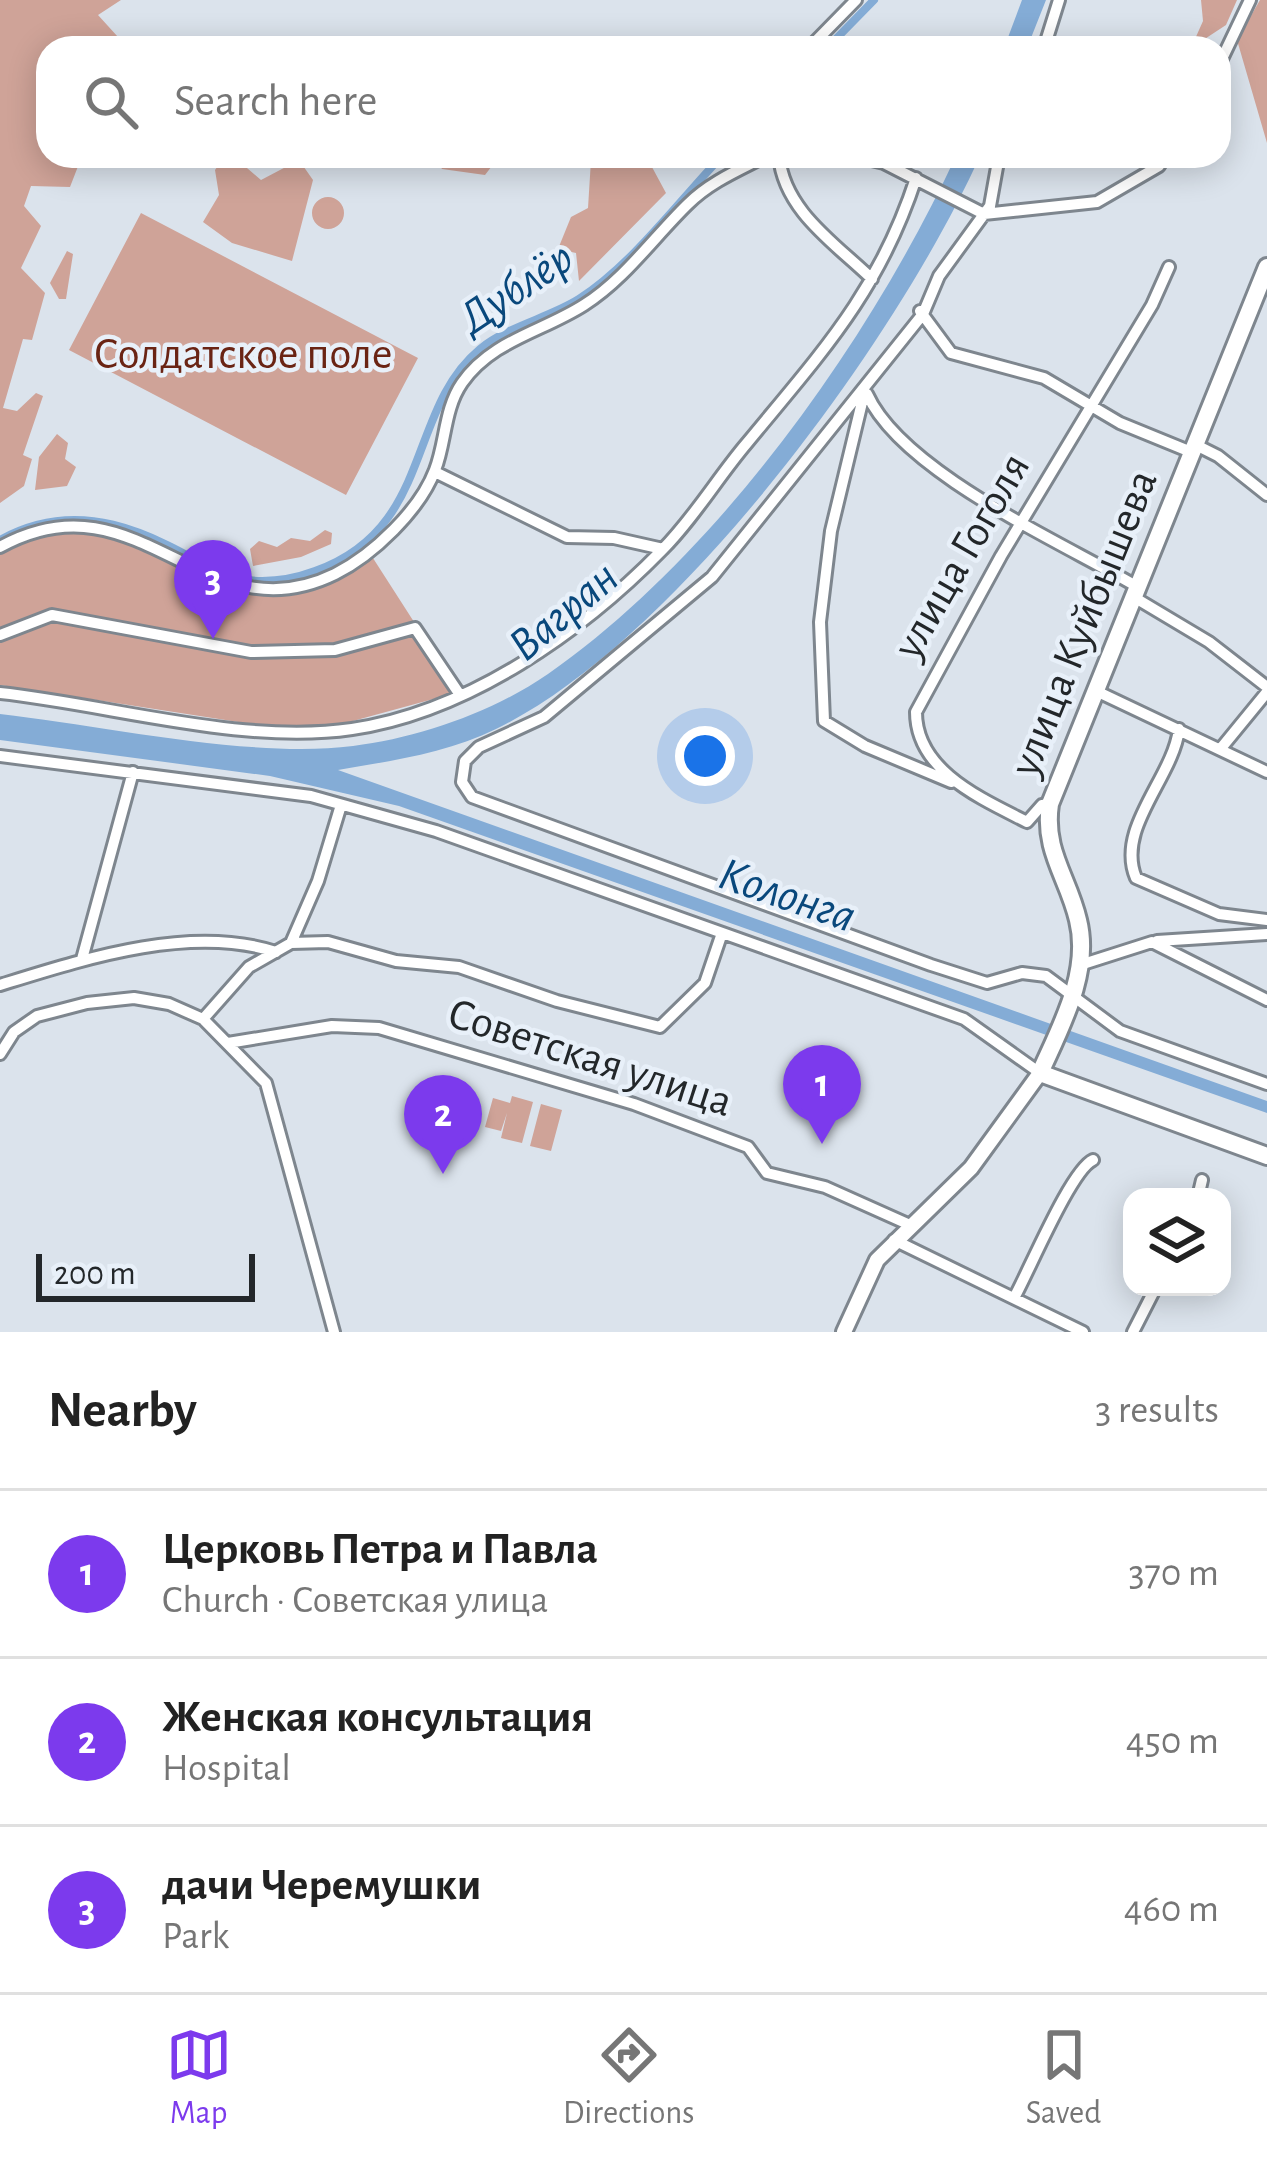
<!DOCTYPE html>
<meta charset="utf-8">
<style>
:root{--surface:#fff;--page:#f6f6f6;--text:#222;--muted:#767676;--line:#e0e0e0;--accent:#7c3aed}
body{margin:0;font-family:"Alegreya Sans",sans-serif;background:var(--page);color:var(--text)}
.controls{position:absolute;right:36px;bottom:36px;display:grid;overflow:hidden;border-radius:24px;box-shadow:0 6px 30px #0003}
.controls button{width:108px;height:108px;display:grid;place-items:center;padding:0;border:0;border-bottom:3px solid var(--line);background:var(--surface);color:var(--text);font:60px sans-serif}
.scale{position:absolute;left:36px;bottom:30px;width:219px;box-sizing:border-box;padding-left:12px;border:6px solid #23272a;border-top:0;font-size:33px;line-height:42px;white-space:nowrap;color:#23272a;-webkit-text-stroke:9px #e8f0f9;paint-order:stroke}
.you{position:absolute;left:705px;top:756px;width:42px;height:42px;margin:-30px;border:9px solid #fff;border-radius:50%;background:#1a73e8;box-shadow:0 0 0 18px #1a73e833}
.badge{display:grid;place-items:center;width:78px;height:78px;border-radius:50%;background:var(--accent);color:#fff;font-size:39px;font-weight:700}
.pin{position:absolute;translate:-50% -99px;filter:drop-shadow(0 3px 6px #0008)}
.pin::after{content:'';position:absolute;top:63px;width:42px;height:36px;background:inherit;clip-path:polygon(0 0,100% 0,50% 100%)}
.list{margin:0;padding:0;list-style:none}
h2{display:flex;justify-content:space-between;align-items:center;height:156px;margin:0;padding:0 48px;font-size:51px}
h2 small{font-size:39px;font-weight:400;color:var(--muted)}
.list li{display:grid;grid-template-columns:78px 1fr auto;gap:36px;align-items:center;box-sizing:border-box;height:168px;padding:0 48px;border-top:3px solid var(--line)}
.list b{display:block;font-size:45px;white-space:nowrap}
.list p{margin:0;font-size:39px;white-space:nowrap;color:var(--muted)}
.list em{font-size:39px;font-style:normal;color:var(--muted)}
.icon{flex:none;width:66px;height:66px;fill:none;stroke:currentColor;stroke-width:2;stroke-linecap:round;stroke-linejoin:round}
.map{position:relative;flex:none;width:1267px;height:1332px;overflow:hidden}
.search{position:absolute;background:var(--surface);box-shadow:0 6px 30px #0003;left:36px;right:36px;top:36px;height:132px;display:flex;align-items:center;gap:30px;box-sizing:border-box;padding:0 42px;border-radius:36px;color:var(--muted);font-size:45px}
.sheet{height:660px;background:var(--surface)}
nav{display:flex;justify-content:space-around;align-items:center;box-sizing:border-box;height:168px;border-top:3px solid var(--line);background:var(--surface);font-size:33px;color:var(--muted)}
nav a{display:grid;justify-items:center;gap:6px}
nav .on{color:var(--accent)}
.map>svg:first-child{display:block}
</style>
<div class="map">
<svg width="1267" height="1332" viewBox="0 0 1267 1332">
<rect width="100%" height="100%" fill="#dbe3ec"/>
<path fill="#cfa398" d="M0,0h121l-23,15 20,22 -10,11h-60v108h34l-12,31 -39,-1 -7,20 17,20 -20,42 24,25 -13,47 -9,-1 -20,69 14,3 19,-18 7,3 -20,59 9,4 -8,27 -24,17z
M1201,0h36l-11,25 -35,23 12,-27z
M1260,0h7v143l-30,-103z
M225,156h8l28,24 38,-20 14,20 -21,81 -60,-18 -29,-21 16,-27 -4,-25z
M434,156l61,6 -10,13 -43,-6z
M611,156h35l20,37 -87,88 -3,-28 -18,-4 13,-32 17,-9 3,-48z
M312 213a16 16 0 1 1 32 0a16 16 0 1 1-32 0Z
M141,213l277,145 -72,137 -277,-145z
M67,251l6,3 -7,45h-7l-9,-16z
M57,434l11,9 -3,16 11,8 -9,19 -32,4 4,-33z
M59,530c133,6 171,121 312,25l88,137 -128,35 -54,1 -277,-43v-133z
M325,530l7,3 -1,11 -30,13 -48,9 -3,-17 9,-8 18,6 14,-9 19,3z
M512,1096l21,6 -11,41 -21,-5 6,-25 -6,18 -16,-4 8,-29 17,5z
M541,1104l21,6 -11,41 -21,-5z"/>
<path fill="#84acd6" d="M1022,0h24l-19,48h-23z
M956,156h24c-82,182 -302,485 -484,573 -48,24 -106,32 -158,41l929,331v12l-868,-307 -129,-30 -270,-36v-26c105,12 252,45 353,32 66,-8 140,-34 195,-72 170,-119 321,-332 408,-518z"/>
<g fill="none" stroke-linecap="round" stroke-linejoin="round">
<path stroke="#84acd6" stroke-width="8" d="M827,48l47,-48
M0,540c79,-44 149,-8 220,34
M234,578c28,6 54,3 81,-7 119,-42 91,-161 165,-222 28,-23 69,-31 99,-50 54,-35 99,-97 143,-143"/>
<g stroke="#7e868e" stroke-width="16">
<path id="minor" d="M809,48l47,-48
M1044,48l15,-48
M1219,65l31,-65
M779,156c5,55 57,88 93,123
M855,156l29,7 100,51 113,-12 62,-36 6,-10
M999,156l-9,50 -51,70 -16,38 -211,263 -168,140 -65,30 -14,14 -3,21 10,15 459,168 56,18 35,-10 24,3 74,55 147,53
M920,311l31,42 93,25 76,45 71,29
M864,394l-33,137 -11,91 4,99 41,25 86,36
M867,394c35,78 194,148 269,192
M1194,444l24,12 49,39
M435,472l132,65 47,1 49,11
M0,547c139,-77 203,92 335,27 38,-19 85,-64 100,-104 11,-28 9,-61 27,-87 30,-43 80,-51 122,-78 41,-26 70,-68 104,-101 22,-22 51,-34 78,-48
M1132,596l77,46 58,45
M0,635l52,-20 199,37 84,-2 80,-22 45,67
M1094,690l173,82
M0,693c111,12 242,52 352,36 116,-17 230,-97 310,-179 32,-32 56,-73 85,-107 74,-90 132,-151 169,-265
M1179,729c-6,49 -64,99 -43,149l83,36 48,6
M1222,747l45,-55
M0,756l311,40 125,35 528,188 76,54
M1050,804l-8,1 -15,17c-45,-23 -111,-51 -111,-110l85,-156 151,-251 17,-38
M1157,941l110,-7
M291,943l37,-1 68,19 63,6 98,34 103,26 45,-44 17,-50
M82,959l51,-187
M1080,965l72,-23 115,58
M0,985c84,-26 190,-61 276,-33
M203,1019l46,-52 42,-24 27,-62 23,-76
M228,1043l104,-17 47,2 255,76 114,43 19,26 58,14 85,38
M0,1054l14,-22 23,-16 50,-13 47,-5 35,6 34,15 63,64 68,249
M1198,1197l4,-17
M894,1240l189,92
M1014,1298c16,-29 57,-128 79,-138
M1133,1332l23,-45"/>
</g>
<g stroke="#7e868e" stroke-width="20">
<path id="major" d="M844,1332l33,-72 94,-92 69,-95"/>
</g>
<g stroke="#7e868e" stroke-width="22">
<path id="highway" d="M1267,267l-217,537c-7,47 18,73 28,116 13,52 -17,106 -38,153l227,83"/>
</g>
<use href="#minor" stroke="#fff" stroke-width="10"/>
<use href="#major" stroke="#fff" stroke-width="14"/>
<use href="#highway" stroke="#fff" stroke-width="16"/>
</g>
<g text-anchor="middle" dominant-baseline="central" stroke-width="9" stroke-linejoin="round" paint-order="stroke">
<g font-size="45" fill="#6a2414" stroke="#e8f0f9">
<text x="243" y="354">Солдатское поле</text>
</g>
<g font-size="45" fill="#23272a" stroke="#e8f0f9">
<text transform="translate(962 556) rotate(-60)">улица Гоголя</text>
<text transform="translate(1084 623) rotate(-68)">улица Куйбышева</text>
<text transform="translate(590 1058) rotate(18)">Советская улица</text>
</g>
<g font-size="48" font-style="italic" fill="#09487c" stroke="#e8f0f9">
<text transform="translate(516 289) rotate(-34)">Дублёр</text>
<text transform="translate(564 612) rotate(-40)">Вагран</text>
<text transform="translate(787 896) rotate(19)">Колонга</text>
</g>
</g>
</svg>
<div class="controls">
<button><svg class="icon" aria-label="layers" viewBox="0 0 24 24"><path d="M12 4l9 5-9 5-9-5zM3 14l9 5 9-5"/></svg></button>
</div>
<div class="scale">200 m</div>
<div class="you"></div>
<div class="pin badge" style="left:822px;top:1144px">1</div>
<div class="pin badge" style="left:443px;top:1174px">2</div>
<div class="pin badge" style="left:213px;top:639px">3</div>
<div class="search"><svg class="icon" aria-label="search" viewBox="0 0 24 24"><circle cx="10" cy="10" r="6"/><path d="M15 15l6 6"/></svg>Search here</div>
</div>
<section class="sheet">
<h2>Nearby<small>3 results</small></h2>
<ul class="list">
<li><span class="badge">1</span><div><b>Церковь Петра и Павла</b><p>Church · Советская улица</p></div><em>370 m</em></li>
<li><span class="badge">2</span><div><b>Женская консультация</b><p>Hospital</p></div><em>450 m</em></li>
<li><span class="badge">3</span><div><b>дачи Черемушки</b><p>Park</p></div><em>460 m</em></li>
</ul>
</section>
<nav>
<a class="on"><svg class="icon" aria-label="map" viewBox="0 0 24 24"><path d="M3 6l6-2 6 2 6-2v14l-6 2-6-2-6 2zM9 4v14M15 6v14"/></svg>Map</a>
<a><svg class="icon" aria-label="directions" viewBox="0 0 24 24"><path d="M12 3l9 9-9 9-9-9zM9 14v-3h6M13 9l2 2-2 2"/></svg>Directions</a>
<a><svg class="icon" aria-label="saved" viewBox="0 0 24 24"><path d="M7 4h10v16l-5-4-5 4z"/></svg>Saved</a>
</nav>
